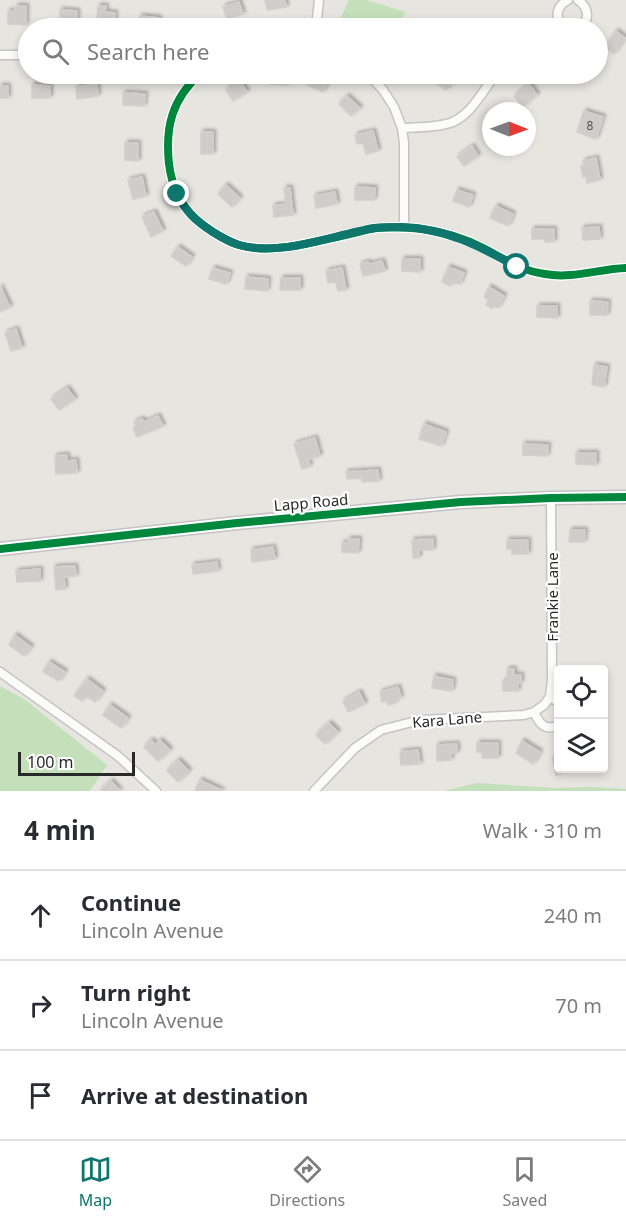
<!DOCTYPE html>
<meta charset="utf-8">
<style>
:root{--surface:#fff;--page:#f7f7f7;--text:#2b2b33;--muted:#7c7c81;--line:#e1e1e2;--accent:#0f766e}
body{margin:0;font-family:"Noto Sans",sans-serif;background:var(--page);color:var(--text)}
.controls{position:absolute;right:18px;bottom:18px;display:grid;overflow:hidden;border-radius:6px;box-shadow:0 3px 9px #0003}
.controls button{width:54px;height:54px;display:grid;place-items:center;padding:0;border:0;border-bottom:2px solid var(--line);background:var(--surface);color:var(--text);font:30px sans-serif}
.compass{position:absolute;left:482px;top:102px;width:54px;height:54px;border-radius:50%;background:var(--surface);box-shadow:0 3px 9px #0003;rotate:91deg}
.scale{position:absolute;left:18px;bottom:15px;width:117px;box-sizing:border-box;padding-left:6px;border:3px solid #292929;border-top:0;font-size:16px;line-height:21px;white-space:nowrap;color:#292929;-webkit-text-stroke:4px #fff;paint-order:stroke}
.stop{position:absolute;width:18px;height:18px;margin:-14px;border:4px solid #0f766e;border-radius:50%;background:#fff}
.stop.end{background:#0f766e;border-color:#fff;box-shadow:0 2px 6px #0008}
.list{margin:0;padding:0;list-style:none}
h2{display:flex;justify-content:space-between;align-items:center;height:78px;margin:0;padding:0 24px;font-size:26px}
h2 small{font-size:20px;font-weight:400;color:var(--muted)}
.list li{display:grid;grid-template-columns:39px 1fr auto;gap:18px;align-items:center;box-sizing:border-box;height:90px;padding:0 24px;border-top:2px solid var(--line)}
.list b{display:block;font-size:22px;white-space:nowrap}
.list p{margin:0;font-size:20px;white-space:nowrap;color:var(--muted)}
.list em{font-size:20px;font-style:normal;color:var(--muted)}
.icon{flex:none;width:33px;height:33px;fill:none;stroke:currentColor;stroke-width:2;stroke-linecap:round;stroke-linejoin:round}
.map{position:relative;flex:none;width:626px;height:791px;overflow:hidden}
.search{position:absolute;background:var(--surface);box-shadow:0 3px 9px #0003;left:18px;right:18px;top:18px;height:66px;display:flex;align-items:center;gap:15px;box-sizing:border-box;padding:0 21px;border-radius:33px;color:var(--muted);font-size:22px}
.sheet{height:348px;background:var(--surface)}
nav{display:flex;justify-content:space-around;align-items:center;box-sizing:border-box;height:84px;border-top:2px solid var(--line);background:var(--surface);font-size:16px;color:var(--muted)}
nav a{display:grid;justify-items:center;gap:3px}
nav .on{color:var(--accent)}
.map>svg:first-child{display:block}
</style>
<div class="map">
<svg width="626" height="791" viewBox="0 0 626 791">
<defs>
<filter id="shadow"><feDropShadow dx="2.5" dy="-2.5" stdDeviation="1.5" flood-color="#0004"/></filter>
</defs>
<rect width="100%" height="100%" fill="#e6e5e0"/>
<path fill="#c4e0bb" d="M349,0h17l40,12 -10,16h-60z
M0,686l24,13 83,66 -17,26h-90z
M477,783l78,5 37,-1 34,2v2h-183z"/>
<path fill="#cecdc9" stroke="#d1d0cc" stroke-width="1.5" filter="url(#shadow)" d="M265,0h20l1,7 -19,3z
M239,2l4,12 -16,5 -4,-12z
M16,6h10v19l-18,-1v-13h7z
M98,6h8l-1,6 10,1 -1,11h-17z
M60,10l17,1v11h-17z
M140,16l19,2 -1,10h-19z
M616,31l9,7 -11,16 -9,-7z
M271,74h18l-1,11 -18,-1z
M312,74l16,7 -5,11 -16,-7z
M443,74h15l-12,16 -10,-7z
M240,81l7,11 -14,9 -7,-11z
M97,84l1,12 -21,3 -1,-12z
M529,84l8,11 -14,12 -9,-11z
M32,85l18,1v12h-18z
M0,86h8v12h-8z
M123,93l22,1 -1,12 -21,-1z
M347,96l13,12 -9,8 -12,-12z
M584,111l19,6 -7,22 -19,-7z
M373,131l5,20 -12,3 -3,-11 -6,1 -2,-9z
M201,132h12v22h-12z
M125,143h13v18l-13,-1z
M472,146l6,10 -14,10 -7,-9z
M596,158l4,22 -13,3 -1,-7 -3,1 -2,-10 3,-1 -1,-5z
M142,177l4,19 -13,3 -5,-19z
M226,185l14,13 -8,9 -14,-13z
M355,187l20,1 -1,12h-19z
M284,188h6l3,27 -19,2 -1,-11 13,-2z
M457,190l16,5 -4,12 -16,-6z
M335,192l2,12 -21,4 -2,-12z
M496,206l17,8 -5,12 -18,-8z
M154,212l9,19 -12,6 -9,-20z
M599,227l1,12 -17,1 -1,-12z
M532,229h22v13h-9v-3h-13z
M178,247l14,10 -6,9 -15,-10z
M402,259h18v13l-18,-1z
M382,261l3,10 -22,5 -3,-12 8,-2 1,2z
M448,267l16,6 -4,11 -8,-2 -1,4 -9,-4z
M213,268l17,5 -4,11 -17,-5z
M342,268l4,22 -8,1 -2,-9 -8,1 -2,-12z
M246,277l22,2 -1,12 -22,-2z
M281,278h19v12h-20z
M0,286l10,21 -10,5z
M489,287l15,9 -6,12 -4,-2 -2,2 -6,-3 3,-5 -5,-3z
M590,301l18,1 -1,13h-17z
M537,306h20v12l-20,-1z
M16,329l6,19 -11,3 -6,-18z
M594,365l13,2 -3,20 -12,-2z
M67,388l8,11 -16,11 -8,-11z
M158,416l5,10 -26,11 -4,-9 3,-2 -2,-4 8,-3 2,3z
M424,424l22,8 -5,14 -22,-7z
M315,438l5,18 -12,4 2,6 -8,3 -8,-25z
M523,444l25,1 -1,11 -24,-1z
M576,453h20v12l-20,-1z
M67,455v6l9,-1 1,13 -21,1 -1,-18z
M378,470l1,11 -17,1v-4l-15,1 -1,-7z
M570,530h15l-1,12h-15z
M348,539h11l-1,14 -16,-1v-9h6z
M433,539v11h-14v8h-6l-1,-18z
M507,540h21v14h-16v-5h-5z
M273,547l2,12 -23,3 -1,-12z
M217,562l1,9 -25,3 -1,-9z
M75,566l1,10 -12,1 1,12 -9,1 -2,-23z
M40,569v12l-23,1 -1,-11z
M15,635l16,12 -7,9 -15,-11z
M49,662l16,10 -6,9 -16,-9z
M507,669h7v6h7v8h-3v8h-15v-10h4z
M434,676l19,4 -1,11 -20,-3z
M87,679l16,12 -8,11 -9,-6 -4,5 -8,-5z
M398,687l3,11 -7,2 1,3 -7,2 -1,-4 -5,1 -2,-10z
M359,692l6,12 -17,8 -5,-11z
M110,705l18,13 -7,10 -18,-13z
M329,723l9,9 -13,12 -9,-9z
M151,740l5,5 4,-5 10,10 -12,11 -14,-14z
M522,741l18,11 -7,12 -17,-11z
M477,743h21v15h-16v-6h-5z
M457,744v9h-6v7l-14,1v-16z
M418,750l2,14 -19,1 -1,-13z
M558,757v18h-2l-4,-17z
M178,760l11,11 -11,11 -11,-11z
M200,780l23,11h-28z
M111,781l9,10h-20z"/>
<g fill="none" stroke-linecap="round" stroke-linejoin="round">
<g stroke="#c4c4c5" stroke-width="11">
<path id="street" d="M578,0c11,8 13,21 0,28
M316,28l3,-28
M566,28c-12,-8 -11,-21 2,-28
M0,55h28
M176,74l15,8
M200,74c-28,25 -35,53 -31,90 3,25 14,46 34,61 11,8 23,16 36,20 34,10 77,-4 111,-11 9,-2 18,-5 27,-6 15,-1 30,-1 45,1 21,3 42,9 61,19 20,10 38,23 62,26 27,5 54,-5 81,-6
M368,74l15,16 11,17 8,21 2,15v84
M402,128c16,-1 33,0 48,-5 21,-7 33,-33 46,-49
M0,672l118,84 38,35
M550,697l2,-18 -1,-181
M558,702l-8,-5 -6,8 -10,7c5,11 11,20 24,13
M314,791l41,-43 26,-18 39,-10 104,-5 10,-3"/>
</g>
<g stroke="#c4c4c5" stroke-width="15">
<path id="secondary" d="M0,549l237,-26 224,-21 90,-4 75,-1"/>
</g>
<use href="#street" stroke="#fbfbfa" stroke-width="8"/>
<use href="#secondary" stroke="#fbfbfa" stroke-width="12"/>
<g stroke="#fff" stroke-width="11">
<path id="cycleway" d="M200,74c-28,25 -35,53 -31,90 3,25 14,46 34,61 11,8 23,16 36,20 34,10 77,-4 111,-11 9,-2 18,-5 27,-6 15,-1 30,-1 45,1 21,3 42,9 61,19 20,10 38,23 62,26 27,5 54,-5 81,-6
M0,549l237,-26 224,-21 90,-4 75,-1"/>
</g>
<use href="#cycleway" stroke="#00873e" stroke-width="8"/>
</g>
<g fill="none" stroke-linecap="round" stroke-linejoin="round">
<path stroke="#0f766e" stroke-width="8" d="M177,194c9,18 18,26 34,37 8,5 18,11 28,14 43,12 93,-10 135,-17 9,-1 19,-1 28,-1 43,1 79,20 115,40"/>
</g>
<g text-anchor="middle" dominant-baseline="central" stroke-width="4.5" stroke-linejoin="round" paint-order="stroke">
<g font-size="12" fill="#535352">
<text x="590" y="125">8</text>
</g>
<g font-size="15" fill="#292929" stroke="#fff">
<text transform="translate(311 502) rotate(-5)">Lapp Road</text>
<text transform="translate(552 597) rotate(-90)">Frankie Lane</text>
<text transform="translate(447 719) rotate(-5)">Kara Lane</text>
</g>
</g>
</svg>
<div class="controls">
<button><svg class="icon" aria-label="locate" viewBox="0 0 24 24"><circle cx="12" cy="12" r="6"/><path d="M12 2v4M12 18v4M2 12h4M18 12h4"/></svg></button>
<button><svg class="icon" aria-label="layers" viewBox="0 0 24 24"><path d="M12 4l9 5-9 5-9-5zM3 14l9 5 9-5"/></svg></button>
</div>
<svg class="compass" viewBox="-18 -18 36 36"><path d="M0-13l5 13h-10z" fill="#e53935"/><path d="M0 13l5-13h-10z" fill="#7c7c81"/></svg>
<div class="scale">100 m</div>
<div class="stop" style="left:517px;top:267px"></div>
<div class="stop end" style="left:177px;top:194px"></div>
<div class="search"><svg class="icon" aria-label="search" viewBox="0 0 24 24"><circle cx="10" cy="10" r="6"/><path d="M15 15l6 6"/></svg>Search here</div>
</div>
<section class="sheet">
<h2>4 min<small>Walk · 310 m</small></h2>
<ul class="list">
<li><svg class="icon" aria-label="ahead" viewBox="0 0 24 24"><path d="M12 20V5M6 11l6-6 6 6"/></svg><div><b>Continue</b><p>Lincoln Avenue</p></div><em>240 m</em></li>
<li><svg class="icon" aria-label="right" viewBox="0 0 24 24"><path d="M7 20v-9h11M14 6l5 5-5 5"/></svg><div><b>Turn right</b><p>Lincoln Avenue</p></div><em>70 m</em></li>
<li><svg class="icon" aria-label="arrive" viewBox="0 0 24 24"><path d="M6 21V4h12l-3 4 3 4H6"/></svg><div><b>Arrive at destination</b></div></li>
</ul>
</section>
<nav>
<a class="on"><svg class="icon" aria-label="map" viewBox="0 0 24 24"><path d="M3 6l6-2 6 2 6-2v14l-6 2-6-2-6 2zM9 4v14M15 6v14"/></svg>Map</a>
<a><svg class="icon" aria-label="directions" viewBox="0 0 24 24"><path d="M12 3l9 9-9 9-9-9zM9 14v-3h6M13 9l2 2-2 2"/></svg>Directions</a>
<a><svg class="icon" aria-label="saved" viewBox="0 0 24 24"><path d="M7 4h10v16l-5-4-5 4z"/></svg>Saved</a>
</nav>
